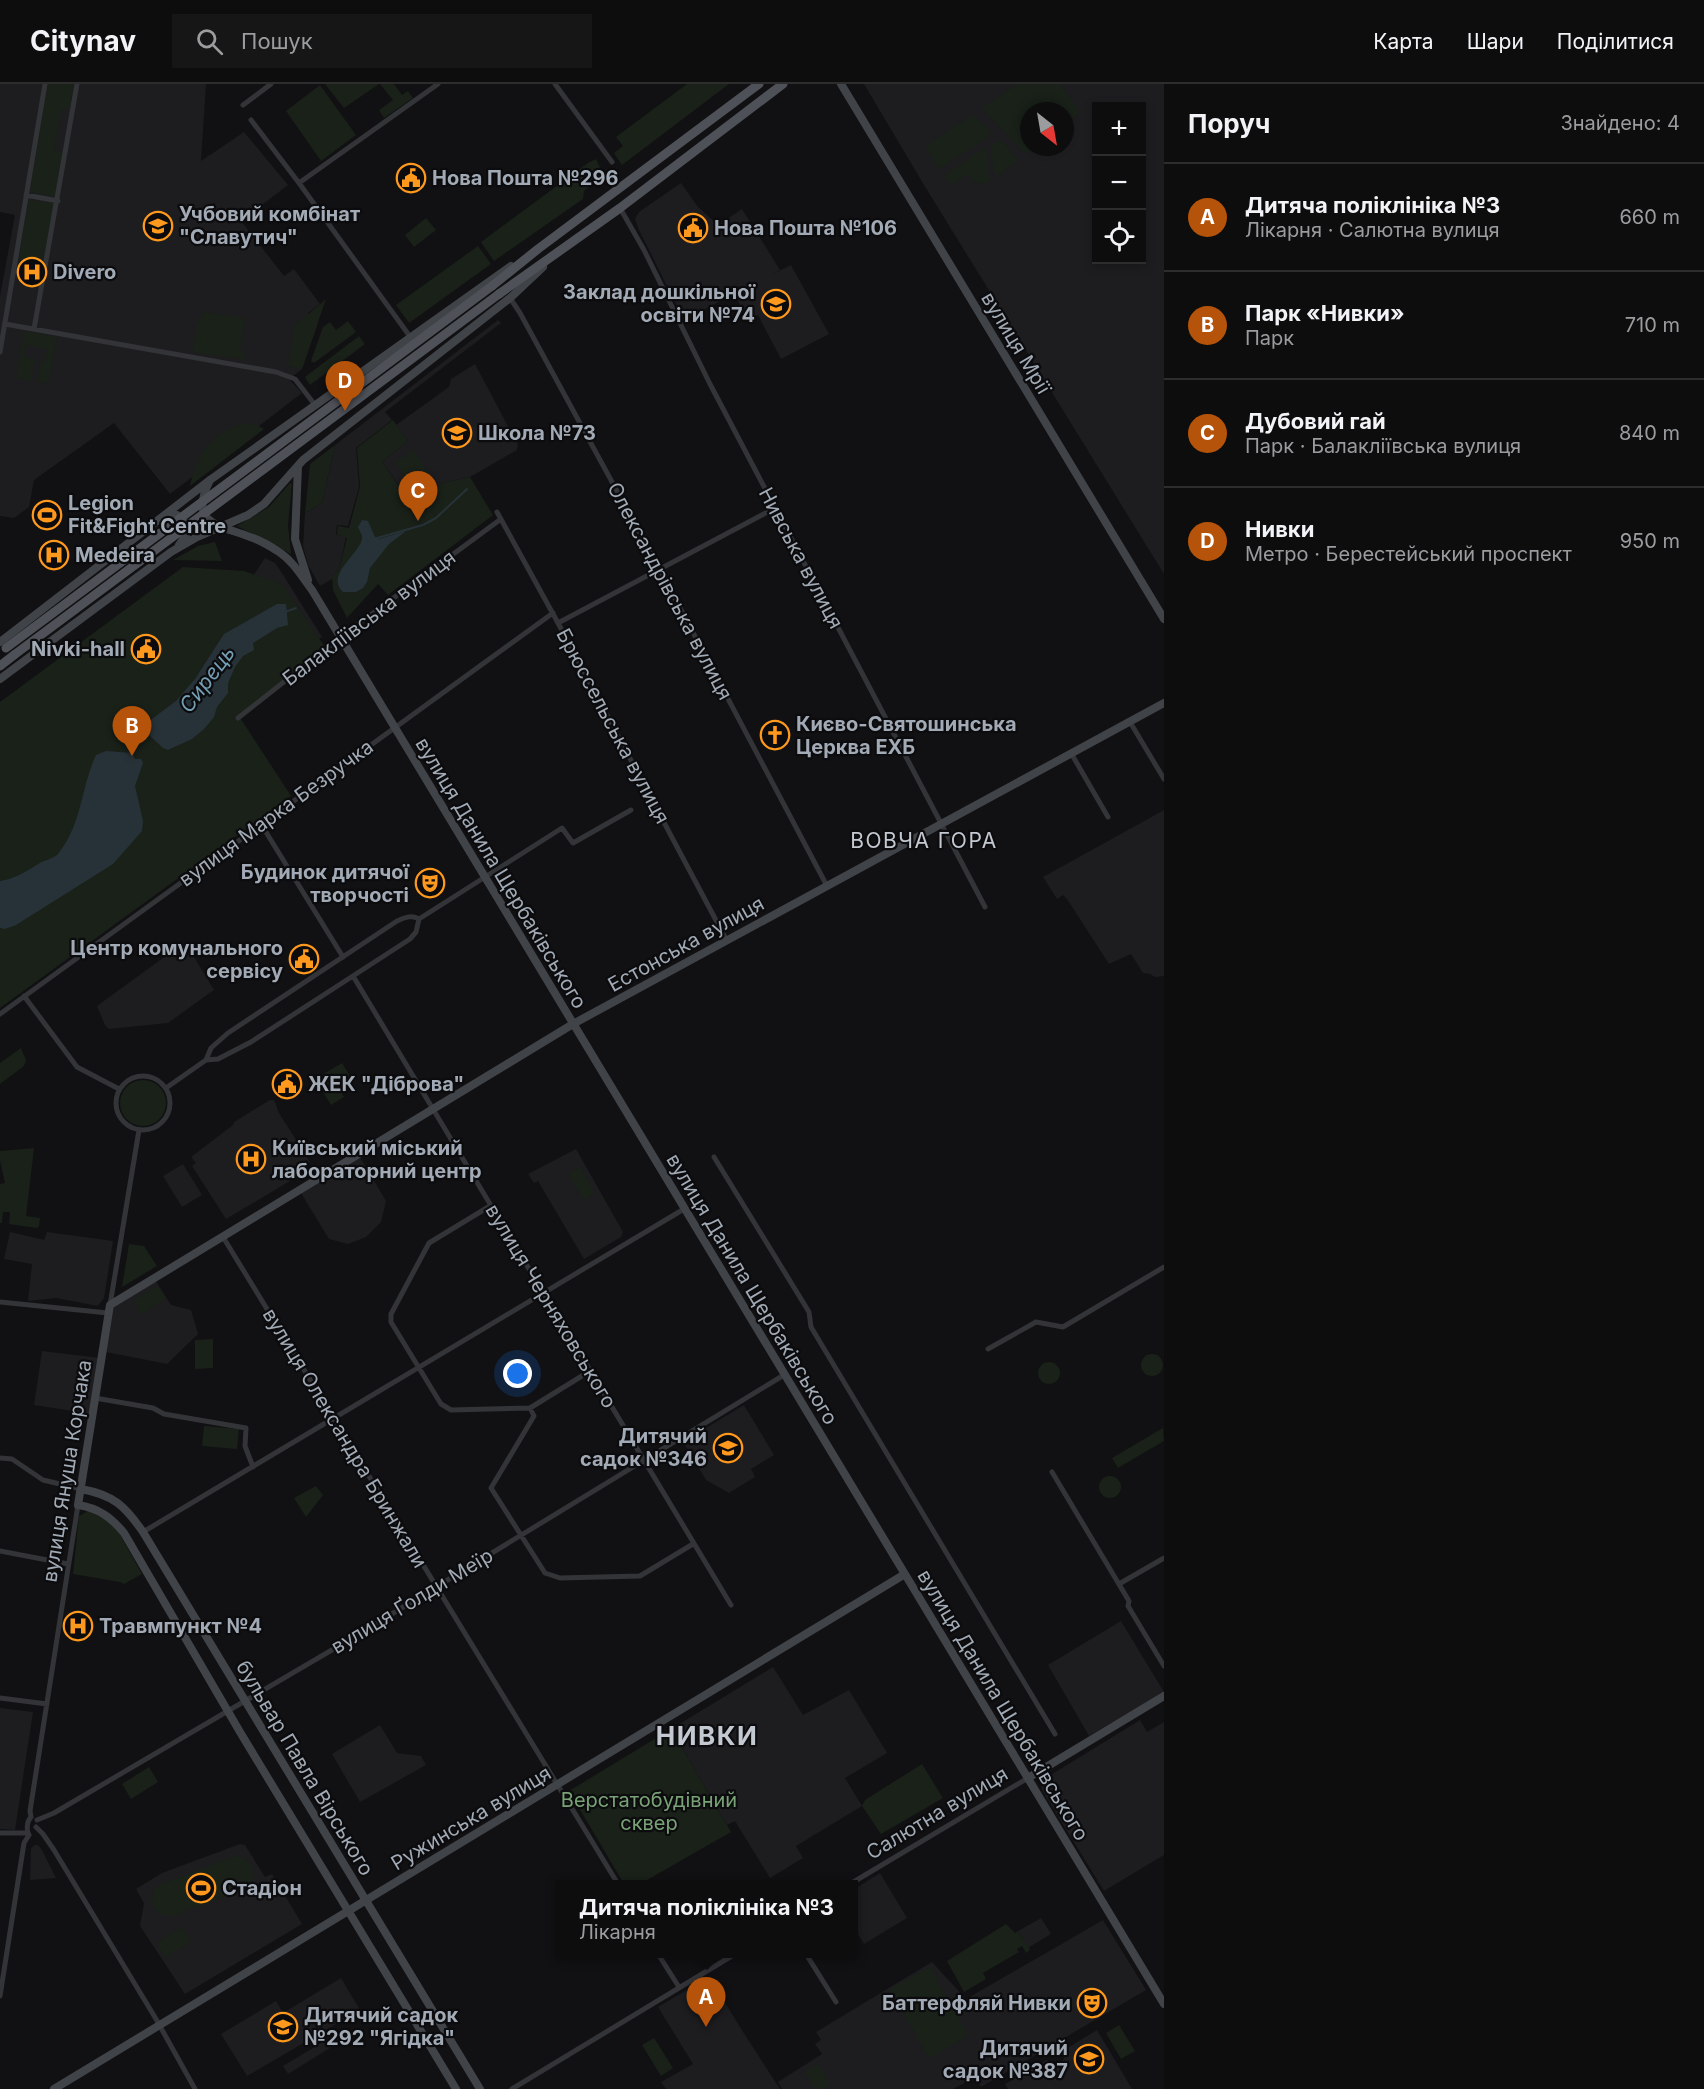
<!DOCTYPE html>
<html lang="uk">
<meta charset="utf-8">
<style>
:root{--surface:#0d0d0e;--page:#161617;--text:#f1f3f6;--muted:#9a9c9e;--line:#2d2d2e;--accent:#b45309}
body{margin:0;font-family:Inter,sans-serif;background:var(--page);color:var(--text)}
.controls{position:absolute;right:18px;top:18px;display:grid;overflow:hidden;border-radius:0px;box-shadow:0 3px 9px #0003}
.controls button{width:54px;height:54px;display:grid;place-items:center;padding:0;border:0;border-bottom:2px solid var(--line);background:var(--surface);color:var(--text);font:30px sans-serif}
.compass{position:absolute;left:1020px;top:18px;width:54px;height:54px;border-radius:50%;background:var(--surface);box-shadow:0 3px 9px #0003;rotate:149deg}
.you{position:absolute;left:518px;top:1290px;width:21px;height:21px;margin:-15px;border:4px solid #fff;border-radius:50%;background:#1a73e8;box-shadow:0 0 0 9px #1a73e833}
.badge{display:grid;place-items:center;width:39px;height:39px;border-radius:50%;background:var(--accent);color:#fff;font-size:20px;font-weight:700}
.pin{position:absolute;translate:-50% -50px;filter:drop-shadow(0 2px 3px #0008)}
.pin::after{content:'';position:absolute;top:32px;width:21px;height:18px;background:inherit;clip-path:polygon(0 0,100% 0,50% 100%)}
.popup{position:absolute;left:555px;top:1796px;width:303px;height:78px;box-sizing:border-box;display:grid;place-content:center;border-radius:0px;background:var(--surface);filter:drop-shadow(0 2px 4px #0005);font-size:20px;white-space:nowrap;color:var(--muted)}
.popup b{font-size:22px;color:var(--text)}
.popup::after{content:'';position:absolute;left:50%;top:100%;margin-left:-12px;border:12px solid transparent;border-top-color:var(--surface)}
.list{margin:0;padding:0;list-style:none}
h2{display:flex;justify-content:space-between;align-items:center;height:78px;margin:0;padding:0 24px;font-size:26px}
h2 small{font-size:20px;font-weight:400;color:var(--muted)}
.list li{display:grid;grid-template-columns:39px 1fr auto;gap:18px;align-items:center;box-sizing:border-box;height:108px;padding:0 24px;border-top:2px solid var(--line)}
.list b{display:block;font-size:22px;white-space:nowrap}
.list p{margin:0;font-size:20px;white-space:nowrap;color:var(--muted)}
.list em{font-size:20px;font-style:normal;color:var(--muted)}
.icon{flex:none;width:33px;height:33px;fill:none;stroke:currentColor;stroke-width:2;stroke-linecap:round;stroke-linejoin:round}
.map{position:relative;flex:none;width:1164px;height:2005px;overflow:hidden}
header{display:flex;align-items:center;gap:36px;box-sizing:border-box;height:84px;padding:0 30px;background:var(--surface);border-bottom:2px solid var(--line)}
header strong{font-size:28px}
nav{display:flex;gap:33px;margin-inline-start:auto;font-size:21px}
.search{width:420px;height:54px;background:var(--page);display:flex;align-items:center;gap:15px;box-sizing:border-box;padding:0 21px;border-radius:0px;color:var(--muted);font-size:22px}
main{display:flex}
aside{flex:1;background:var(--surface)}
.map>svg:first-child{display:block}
</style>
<header>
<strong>Citynav</strong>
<div class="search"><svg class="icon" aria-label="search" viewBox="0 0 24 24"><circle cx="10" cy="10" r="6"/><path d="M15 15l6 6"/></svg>Пошук</div>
<nav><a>Карта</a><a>Шари</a><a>Поділитися</a></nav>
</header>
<main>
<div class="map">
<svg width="1164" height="2005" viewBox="0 0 1164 2005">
<rect width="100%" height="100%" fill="#111113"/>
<path fill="#1d1d20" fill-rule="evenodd" d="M0,0h206l-5,77 43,-29 44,53 -47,36 43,55 10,-7 26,35 -12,9 10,10 -16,46 -13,10 13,14 -132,101 -56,-71 -80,57 -5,27 -15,11 -14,-2v-220l15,-81 -15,-3z
M864,0h300v490l-240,-389zM1096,22h46v154h-46zM1029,27h36v36h-36z
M681,99l17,24 20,18 24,-16 38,61 -9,5 20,-10 38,69 -48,25 -23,-44 -10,5 -14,-26 -50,26 -45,-90 -4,-11 4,-7z
M498,236l3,3 -116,89 7,8 -36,28 3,39 -11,39 -11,-1 -1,9 10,3 -7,33 -7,6v3l-12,7 -12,-21 -5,-19 2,-33 17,-10 13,-58z
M475,280l43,81 -1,5 -47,27 -28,6 -27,24 -33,-45 26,-21 -12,-16 53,-38 2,-8z
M265,474l10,5 7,10 40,64 -10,6 -59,-67z
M1164,726v166l-9,1 -5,-3 -7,-1 -12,-19 -22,10 -42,-65 -4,-4 -6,4 -14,-22z
M185,858l29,48 -46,33 -59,6 -4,-4 -8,-19z
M270,1016h4l5,13 31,49 -22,13 2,6 -64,38 -34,-53 4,-3 -5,-6 42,-32 1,-3z
M576,1065l47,83 -2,5 -37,22 -46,-78 -4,2 -6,-9z
M360,1073l26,44 -5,21 -15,15 -18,7 -19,-5 -28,-46z
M183,1080l19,31 -20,12 -19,-31z
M10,1148l34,8 3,-8 66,9 -9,57 -6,8 -42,-8 -28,3 4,-37 -28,-5z
M155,1196l16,25 20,5 7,24 -31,30 -61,-12 8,-45z
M42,1267l58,7 -8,56 -58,-9z
M744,1321l30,50 -23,14 4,8 -26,16 -23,-13 -23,-38z
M1121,1537l43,71 -75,44 -41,-71z
M773,1583l30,48 46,-25 38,63 -42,25 17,28 -66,40 7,12 -33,20 -35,-57 -8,4 -56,-96z
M0,1624l33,4 -18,118 -15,-1z
M1140,1636l7,12 17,-10v133l-60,36 -62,-101 -1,-9z
M380,1641l17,28 24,3 5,9 -66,37 -28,-48z
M240,1760l5,1 20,32 7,-3 30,50 -117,70 -45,-68 4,-23 -8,-14 26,-16z
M35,1761h3l4,5 14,28 -26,2 1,-32z
M880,1789l27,45 -43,26 -11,-18v-36z
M1041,1834l10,16 -23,14 -10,-17z
M1103,1836l43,70 -165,97 -5,-10 -23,12h-171l-4,-7 44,-28 -7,-10 6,-4 -5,-8 116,-70 34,37z
M709,1893l36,58 35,54h-114l-5,-7 32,-18 -35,-57z
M341,1894l19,32 -113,66 -26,-42 55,-33 7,12z
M1097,1946l35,59h-124l-3,-5 41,-24 10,4 8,-5v-9z
M341,1947l5,7 -58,36 -5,-8z"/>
<path fill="#192119" d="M48,0h26l-5,26 -8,-1 -7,41 9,2 -8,45 -25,-5z
M325,0h54l-35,24z
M380,0h14l8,11 6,-4 5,7 -29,20 -5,-8 14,-10z
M687,0h42l-107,81 -8,-12 9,-7 -7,-9z
M1018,0h42l20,28 -15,12v-13h-36v36h6l-10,7 -43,-46z
M320,1l36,50 -35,26 -35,-50z
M973,31l18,17 -4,6 -48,31 -14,-23z
M998,57h4l16,19 -22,17 -4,-15v-18z
M987,63l1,24 3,10 -11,3 -9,-5 -3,-5 -14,9 1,3h-3l-7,-10 3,-4z
M596,75l8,17 -20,15 -1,8 -89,62 -13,-19 107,-79z
M29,116l26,3 -12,62 -25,-5z
M426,134l10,12 -22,17 -9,-12z
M478,162l13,18 -82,59 -13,-18z
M326,215l-24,70 -14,-3 7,-41z
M203,228l41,6 -4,30 8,12 -56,-8 5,-27z
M348,237l8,11 -42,31 -3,-2 12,-34 7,-5 6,8z
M24,247l33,6 -9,46 -11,-1 4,-21h4l3,-12 -22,-4 -2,12 11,3 -4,21 -15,-3z
M359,252l6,8 -55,41 -5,-8z
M393,336l15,21 -26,21 32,45 28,-24 28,-6 23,38 -105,80 -10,-11 -31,34 -14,-28 -1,-14 7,-6 8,-32 -10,-4 1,-8 11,2 11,-41 -3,-39z
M244,339l15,3 5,3 -74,57c8,-34 19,-51 54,-63z
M335,361l-13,58 -17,10 5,-49z
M414,366l18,29 -19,12 -18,-29z
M290,399l2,1 -4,41 3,29 -54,-28 32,-19z
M215,458l7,19 -49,-1 25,-14z
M183,483l61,4 39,14 42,62 -86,69 52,80 -291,212v-306z
M21,964l5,12 -2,6 -24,18v-21z
M342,979l8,13 -13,9 7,12 -13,8 -16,-26z
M120 1019a23 23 0 1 1 46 0a23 23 0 1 1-46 0Z
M34,1064l-8,68 14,2 -1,8 -2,2 -28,-4 1,-12h-7l-1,11h-2v-39l5,-1 -5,-22v-10z
M580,1083l15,26 -11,7 -16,-26z
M129,1160l15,2 13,20 -35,21z
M157,1202l9,13 -25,16 -7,-15z
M213,1255v29l-18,1v-29z
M1141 1281a11 11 0 1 1 22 0a11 11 0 1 1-22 0Z
M1038 1289a11 11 0 1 1 22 0a11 11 0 1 1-22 0Z
M204,1342l35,3 -2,20 -35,-3z
M1163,1344l1,13 -46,27 -6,-10z
M1099 1403a11 11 0 1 1 22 0a11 11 0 1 1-22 0Z
M316,1402l7,9 -17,22 -12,-19z
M88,1427l20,9 11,13 23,41 -18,10 -4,-2 -47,-8 6,-58z
M671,1645l60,103 -91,52h-16l-55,-93z
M922,1680l21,34 -62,36 -19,-28 3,-6z
M149,1683l9,15 -27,17 -9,-15z
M234,1772c19,1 26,21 11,33l-73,27c-18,1 -26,-16 -15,-30z
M1006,1840l9,9 3,-2 12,19 -4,3 -4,-7 -5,3 2,3 -36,21 3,6 -22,13 -17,-31z
M182,1843l9,15 -26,15 -9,-14z
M930,1883l38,69 -39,22 -39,-69z
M1119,1941l16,26 -14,8 -15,-26z
M654,1954l19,30 -12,8 -19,-31z
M818,1980l13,20 -8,5h-8l-11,-17z"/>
<path fill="#273238" d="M362,436l6,1 7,16 4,2 27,-8 -17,13 -19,24 -3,14 -4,6 -7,4h-13c-20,-17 22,-42 19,-56 0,-1 -4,-8 -4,-9z
M277,520h9l2,21 -11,3 -24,15 1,7 -11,6 -8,11 -7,16v10l-11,14 -3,10 -10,12 -12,10 -24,11 -5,-2 -16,-15 1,-11 28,-21 19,-22 29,-45z
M106,667l26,2 3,6h6l2,4 -8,23 8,35 -1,10 -29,33 -97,61 -11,4 -5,-1v-47c14,-2 26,-9 38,-17 6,-4 15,-5 20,-10 24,-29 23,-67 38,-99z"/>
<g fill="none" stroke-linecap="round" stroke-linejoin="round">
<path stroke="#273238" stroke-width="2" d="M377,454l46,-13 13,-7 31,-29
M285,528l11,-4"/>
<path stroke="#323438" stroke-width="5" d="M555,0l57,78
M243,21l28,-21
M251,36l48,63 112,155
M299,99l139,-99
M26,111l32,6
M620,124l24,42 66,134 275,523
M510,214l10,15 140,257 167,316
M5,240l271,48 19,7 20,26
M34,245l43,-245
M0,268l45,-268
M497,428l61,111 169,318
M558,539l217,-115
M238,634l112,-88 151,-111
M1130,638l34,57
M1071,669l37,64
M261,740l82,133
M353,892l378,629
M24,912l53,71 42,22
M0,930l553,-401
M206,976l5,-12 17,-15 169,-112c7,-3 15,-7 22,-2l143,-91 11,15 58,-33
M116 1019a27 27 0 1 1 54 0a27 27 0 1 1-54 0Z
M166,1004l40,-28 12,-1 33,-17 159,-103 6,-7 3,-13
M714,1073l95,155 2,15 244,407
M490,1122l-61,37 -38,71v8l50,82 10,6 79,-2 60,-37
M223,1153l395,647
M0,1218l108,11
M110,1221l29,-175
M988,1265l48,-27 27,5 101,-60
M95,1314l58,10 11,6 82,14 -1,18 8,21
M530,1324l4,8 -43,72 54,85 15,5 80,-2 53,-32
M0,1374l12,1 31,21 38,9
M1052,1388l77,129 -1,5 36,60
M143,1448l541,-323
M0,1467l68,13
M1119,1500l45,-26
M0,1614l47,6
M37,1736l17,-7 300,-176 430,-262
M36,1743l7,7 11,16 102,169 39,70
M0,1749h28
M29,1751c-3,-5 -2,-14 2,-18l-1,-6 48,-306
M850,1800l178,-106
M658,1870l21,33
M806,1870l30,48
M0,1912l24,-153 5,-8
M512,2005l223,-135"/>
<path stroke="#404348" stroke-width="8" d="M841,0l323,535
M298,382l-3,73 13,41
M210,396c-22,44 7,44 40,57 10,3 20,9 29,15 14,9 23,25 33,38l852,1414
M166,431h11l9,9v11l-7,10
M0,558l210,-162 301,-214
M0,595l171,-127 26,-15 51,-22 16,-11 39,-44 207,-162 33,-31
M81,1405c33,6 44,17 62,43l337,557
M1028,1694l136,-82
M54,2005l851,-515
M456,2005l-216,-357 -116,-199c-13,-16 -26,-25 -46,-28l32,-200 463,-281 591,-321"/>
<path stroke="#4e5158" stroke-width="9" d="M492,202l46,-37 221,-165
M499,210l121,-86 163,-124
M0,582l14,-11"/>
<path stroke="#4e5158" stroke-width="9" d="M6,564l486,-362
M14,571l485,-361"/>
</g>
<defs>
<g id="civic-ring" transform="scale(1.5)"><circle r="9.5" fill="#0c0c0e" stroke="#ff991d" stroke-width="1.5"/><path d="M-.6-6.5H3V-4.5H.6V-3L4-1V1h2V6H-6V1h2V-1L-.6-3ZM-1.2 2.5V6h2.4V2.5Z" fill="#ff991d"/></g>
<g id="university-ring" transform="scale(1.5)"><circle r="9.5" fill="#0c0c0e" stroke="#ff991d" stroke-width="1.5"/><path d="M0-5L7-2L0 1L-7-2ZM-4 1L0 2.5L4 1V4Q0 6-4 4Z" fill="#ff991d"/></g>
<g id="hospital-ring" transform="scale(1.5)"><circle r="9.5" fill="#0c0c0e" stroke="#ff991d" stroke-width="1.5"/><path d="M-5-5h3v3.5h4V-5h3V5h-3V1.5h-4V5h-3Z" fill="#ff991d"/></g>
<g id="school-ring" transform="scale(1.5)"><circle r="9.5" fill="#0c0c0e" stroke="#ff991d" stroke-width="1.5"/><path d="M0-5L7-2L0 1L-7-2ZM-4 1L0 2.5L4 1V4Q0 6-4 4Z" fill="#ff991d"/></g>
<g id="stadium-ring" transform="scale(1.5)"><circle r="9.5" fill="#0c0c0e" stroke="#ff991d" stroke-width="1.5"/><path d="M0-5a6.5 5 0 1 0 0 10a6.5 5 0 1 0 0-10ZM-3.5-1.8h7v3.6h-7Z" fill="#ff991d"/></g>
<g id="church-ring" transform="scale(1.5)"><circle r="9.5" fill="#0c0c0e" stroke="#ff991d" stroke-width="1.5"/><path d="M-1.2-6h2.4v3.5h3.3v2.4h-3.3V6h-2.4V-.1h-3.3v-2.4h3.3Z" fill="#ff991d"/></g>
<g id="theatre-ring" transform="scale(1.5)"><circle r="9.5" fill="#0c0c0e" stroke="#ff991d" stroke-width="1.5"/><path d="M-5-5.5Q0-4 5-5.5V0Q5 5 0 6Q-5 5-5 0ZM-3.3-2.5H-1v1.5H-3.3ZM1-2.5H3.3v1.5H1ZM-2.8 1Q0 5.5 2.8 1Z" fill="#ff991d"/></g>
</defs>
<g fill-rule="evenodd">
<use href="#civic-ring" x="411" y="94"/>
<use href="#university-ring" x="158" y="142"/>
<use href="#civic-ring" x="693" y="144"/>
<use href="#hospital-ring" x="32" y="188"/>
<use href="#school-ring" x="776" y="220"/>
<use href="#school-ring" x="457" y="349"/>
<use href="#stadium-ring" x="47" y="431"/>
<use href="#hospital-ring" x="54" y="471"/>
<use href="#civic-ring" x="146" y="565"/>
<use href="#church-ring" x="775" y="651"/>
<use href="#theatre-ring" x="430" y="799"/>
<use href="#civic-ring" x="304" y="875"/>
<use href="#civic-ring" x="287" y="1000"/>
<use href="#hospital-ring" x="251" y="1075"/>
<use href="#school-ring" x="728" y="1364"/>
<use href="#hospital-ring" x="78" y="1542"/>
<use href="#stadium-ring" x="201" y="1804"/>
<use href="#theatre-ring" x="1092" y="1919"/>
<use href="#school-ring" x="283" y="1943"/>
<use href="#school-ring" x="1089" y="1975"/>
</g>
<g text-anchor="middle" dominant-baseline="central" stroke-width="4.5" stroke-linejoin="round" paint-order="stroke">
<g font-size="20" font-weight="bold" fill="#a1aab5" stroke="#0c0c0e" text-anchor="start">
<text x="432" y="94">Нова Пошта №296</text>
<text x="179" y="130">Учбовий комбінат<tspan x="179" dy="23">"Славутич"</tspan></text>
<text x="714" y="144">Нова Пошта №106</text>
<text x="53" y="188">Divero</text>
<text x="755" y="208" text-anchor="end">Заклад дошкільної<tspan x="755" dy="23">освіти №74</tspan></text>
<text x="478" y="349">Школа №73</text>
<text x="68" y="419">Legion<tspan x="68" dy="23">Fit&amp;Fight Centre</tspan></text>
<text x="75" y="471">Medeira</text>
<text x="125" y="565" text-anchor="end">Nivki-hall</text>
<text x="796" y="640">Києво-Святошинська<tspan x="796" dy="23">Церква ЕХБ</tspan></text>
<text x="409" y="788" text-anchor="end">Будинок дитячої<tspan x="409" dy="23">творчості</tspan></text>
<text x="283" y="864" text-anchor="end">Центр комунального<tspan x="283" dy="23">сервісу</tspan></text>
<text x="308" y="1000">ЖЕК "Діброва"</text>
<text x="272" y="1064">Київський міський<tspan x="272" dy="23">лабораторний центр</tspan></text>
<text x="707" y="1352" text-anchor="end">Дитячий<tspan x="707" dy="23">садок №346</tspan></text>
<text x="99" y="1542">Травмпункт №4</text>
<text x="222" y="1804">Стадіон</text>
<text x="1071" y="1919" text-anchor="end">Баттерфляй Нивки</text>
<text x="304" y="1931">Дитячий садок<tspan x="304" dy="23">№292 "Ягідка"</tspan></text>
<text x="1068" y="1964" text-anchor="end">Дитячий<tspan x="1068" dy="23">садок №387</tspan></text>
</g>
<g font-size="20" fill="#a1aab5" stroke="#0c0c0e">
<text transform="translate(1016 259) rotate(59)">вулиця Мрії</text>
<text transform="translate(801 474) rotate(62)">Нивська вулиця</text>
<text transform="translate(670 507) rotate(62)">Олександрівська вулиця</text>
<text transform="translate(369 534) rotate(-37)">Балакліївська вулиця</text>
<text transform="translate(613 642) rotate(62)">Брюссельська вулиця</text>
<text transform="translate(276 729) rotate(-36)">вулиця Марка Безручка</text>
<text transform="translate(501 789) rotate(59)">вулиця Данила Щербаківського</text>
<text transform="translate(686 860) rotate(-29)">Естонська вулиця</text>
<text transform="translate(752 1205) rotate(59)">вулиця Данила Щербаківського</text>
<text transform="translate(551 1222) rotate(59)">вулиця Черняховського</text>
<text transform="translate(345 1354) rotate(59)">вулиця Олександра Бринжали</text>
<text transform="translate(67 1387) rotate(-81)">вулиця Януша Корчака</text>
<text transform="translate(412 1517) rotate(-31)">вулиця Ґолди Меїр</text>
<text transform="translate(1003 1621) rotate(59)">вулиця Данила Щербаківського</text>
<text transform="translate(305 1684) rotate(59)">бульвар Павла Вірського</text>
<text transform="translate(937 1729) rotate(-31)">Салютна вулиця</text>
<text transform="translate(471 1734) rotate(-31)">Ружинська вулиця</text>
</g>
<g font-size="20" fill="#79a276" stroke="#0c0c0e">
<text x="649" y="1716">Верстатобудівний<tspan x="649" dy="23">сквер</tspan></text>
</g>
<g font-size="21" font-style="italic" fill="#749eb4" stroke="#0c0c0e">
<text transform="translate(207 595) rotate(-53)">Сирець</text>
</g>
<g font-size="21" letter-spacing="1.5" fill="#c3c8d1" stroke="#0c0c0e">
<text x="924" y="756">ВОВЧА ГОРА</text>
</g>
<g font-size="26" font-weight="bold" letter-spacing="1.5" fill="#c3c8d1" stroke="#0c0c0e">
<text x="707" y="1651">НИВКИ</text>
</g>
</g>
</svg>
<div class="controls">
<button>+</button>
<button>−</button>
<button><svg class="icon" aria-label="locate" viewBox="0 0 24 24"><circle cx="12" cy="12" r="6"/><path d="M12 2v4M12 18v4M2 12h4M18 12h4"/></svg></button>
</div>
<svg class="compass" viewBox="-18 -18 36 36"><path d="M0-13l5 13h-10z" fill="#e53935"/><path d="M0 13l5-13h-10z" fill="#9a9c9e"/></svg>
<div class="you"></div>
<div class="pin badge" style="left:706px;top:1943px">A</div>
<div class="popup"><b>Дитяча поліклініка №3</b>Лікарня</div>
<div class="pin badge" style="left:132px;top:672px">B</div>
<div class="pin badge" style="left:418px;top:437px">C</div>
<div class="pin badge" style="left:345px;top:327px">D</div>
</div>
<aside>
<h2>Поруч<small>Знайдено: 4</small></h2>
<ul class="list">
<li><span class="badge">A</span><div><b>Дитяча поліклініка №3</b><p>Лікарня · Салютна вулиця</p></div><em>660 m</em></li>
<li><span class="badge">B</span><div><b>Парк «Нивки»</b><p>Парк</p></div><em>710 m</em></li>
<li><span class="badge">C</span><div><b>Дубовий гай</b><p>Парк · Балакліївська вулиця</p></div><em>840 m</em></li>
<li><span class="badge">D</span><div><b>Нивки</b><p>Метро · Берестейський проспект</p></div><em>950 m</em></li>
</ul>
</aside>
</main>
